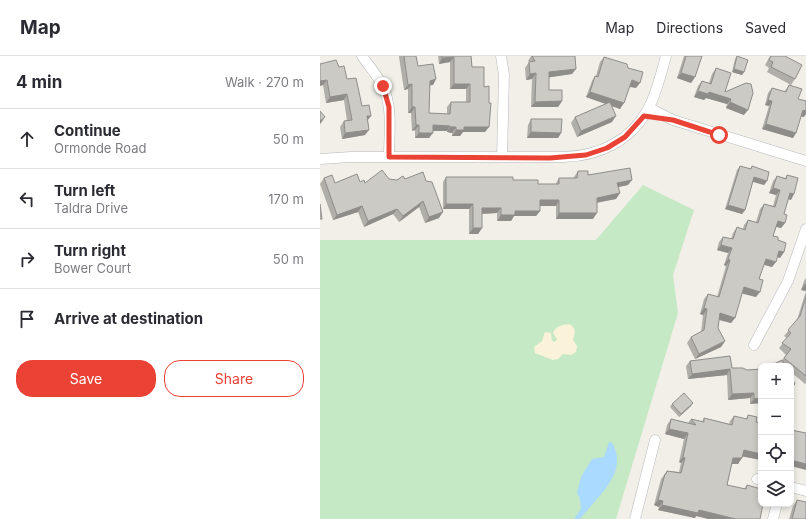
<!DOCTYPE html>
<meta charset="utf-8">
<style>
:root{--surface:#fff;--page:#f7f7f7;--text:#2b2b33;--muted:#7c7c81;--line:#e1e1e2;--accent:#ea4335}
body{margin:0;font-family:Inter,sans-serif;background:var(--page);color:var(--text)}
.controls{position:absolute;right:12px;bottom:12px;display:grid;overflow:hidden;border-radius:8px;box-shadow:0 2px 6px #0003}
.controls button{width:36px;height:36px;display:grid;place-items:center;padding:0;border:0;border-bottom:1px solid var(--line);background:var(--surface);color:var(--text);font:20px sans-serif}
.stop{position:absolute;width:12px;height:12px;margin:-9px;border:3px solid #ea4335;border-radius:50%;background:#fff}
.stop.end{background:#ea4335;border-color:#fff;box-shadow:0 1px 4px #0008}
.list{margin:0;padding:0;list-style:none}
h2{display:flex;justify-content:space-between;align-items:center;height:52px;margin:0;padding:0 16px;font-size:17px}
h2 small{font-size:13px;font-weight:400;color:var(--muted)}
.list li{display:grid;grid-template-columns:26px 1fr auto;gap:12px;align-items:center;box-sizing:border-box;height:60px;padding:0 16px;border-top:1px solid var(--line)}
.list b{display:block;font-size:15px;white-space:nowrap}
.list p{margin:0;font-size:13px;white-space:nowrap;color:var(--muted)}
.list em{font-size:13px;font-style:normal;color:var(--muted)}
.actions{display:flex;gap:8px;padding:12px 16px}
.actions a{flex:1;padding:9px 0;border:1px solid var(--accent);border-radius:16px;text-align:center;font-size:14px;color:var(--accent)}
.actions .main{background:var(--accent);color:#fff}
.icon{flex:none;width:22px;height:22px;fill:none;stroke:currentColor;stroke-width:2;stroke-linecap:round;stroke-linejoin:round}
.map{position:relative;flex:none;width:486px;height:463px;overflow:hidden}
header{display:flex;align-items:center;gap:24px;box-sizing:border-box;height:56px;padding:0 20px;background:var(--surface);border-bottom:1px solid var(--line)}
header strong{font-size:19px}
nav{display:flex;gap:22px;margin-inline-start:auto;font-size:14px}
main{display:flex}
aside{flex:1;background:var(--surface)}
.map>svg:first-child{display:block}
</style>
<header>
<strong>Map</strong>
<nav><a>Map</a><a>Directions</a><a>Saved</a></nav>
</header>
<main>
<aside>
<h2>4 min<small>Walk · 270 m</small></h2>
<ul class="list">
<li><svg class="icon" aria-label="ahead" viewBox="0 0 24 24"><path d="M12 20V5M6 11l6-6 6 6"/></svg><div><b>Continue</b><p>Ormonde Road</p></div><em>50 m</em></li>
<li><svg class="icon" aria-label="left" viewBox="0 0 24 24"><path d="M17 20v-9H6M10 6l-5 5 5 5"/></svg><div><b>Turn left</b><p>Taldra Drive</p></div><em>170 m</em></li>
<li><svg class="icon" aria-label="right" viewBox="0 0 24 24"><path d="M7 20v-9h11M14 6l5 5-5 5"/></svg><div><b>Turn right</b><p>Bower Court</p></div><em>50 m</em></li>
<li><svg class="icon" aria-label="arrive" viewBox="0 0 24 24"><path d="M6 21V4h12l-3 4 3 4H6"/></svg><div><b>Arrive at destination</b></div></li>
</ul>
<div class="actions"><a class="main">Save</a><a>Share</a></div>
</aside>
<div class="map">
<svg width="486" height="463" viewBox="0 0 486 463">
<rect width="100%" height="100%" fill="#f1efe8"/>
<path fill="#c5e8c5" d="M323,129l51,25 -21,65 5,38 -62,206h-296v-279h276z"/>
<path fill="#fbf3d9" d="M249,268c8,4 6,9 4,16l4,6 -1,6 -5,3 -8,-1 -5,5 -5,1 -18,-7 -1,-6 8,-6 3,-9 6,1 1,8 3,1 2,-3 -4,-6c2,-7 10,-8 16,-9z"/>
<path fill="#aadaff" d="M289,386l3,1c18,29 -16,55 -32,76h-6l7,-10 -1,-10 -3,-6 4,-16 11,-18 12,-2z"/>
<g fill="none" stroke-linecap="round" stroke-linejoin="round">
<g stroke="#b5b8bc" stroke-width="11">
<path id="minor" d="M42,0c7,10 16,20 21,31 10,20 6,48 6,70
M181,0l3,19 -2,82
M329,52l24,12 133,41
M0,103l31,-2h213c35,-1 67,-16 84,-48 9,-16 13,-36 18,-53
M434,289l34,-64 18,-52
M437,423l4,1
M471,431l15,4
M315,463l20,-79
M453,463l4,-15"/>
</g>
<use href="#minor" stroke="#fff" stroke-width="10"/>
</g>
<path fill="#afaea9" d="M79,0h17l2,10 18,13 -3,6h-3l-1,28 18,1v-7l4,-5h15v-13h-16v-27l-11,2 -1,-8h33l1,11 12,20 1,45h-22l-3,4h-8v-3l-5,-1v-1h-14l-4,7h-14v-8l-3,1 -1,-18h-3v-24l-4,1 -5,-33z
M211,0h44l-3,18 -23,3v13l13,11 -4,6h-27l1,-28 -6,1 -1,-12 4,-6 -1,-1z
M364,0h18l-7,21 -4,6 -14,-5z
M417,0l7,16 -2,3 -10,-3 3,-13z
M450,0h15l10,23 -4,6 -24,-13 2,-4 -4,-3z
M284,1l32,31 -7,-1 -9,22 -8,-3v16l-35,15 -6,-14 4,-6 31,-13 -20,-7 6,-16 3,-5h1l4,-14z
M0,8l19,3 8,12 15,27 6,14 -3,15 -23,4 -2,-12 4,-6h3l-3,-21 -18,3 -3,-18 -3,1z
M396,12l9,24 19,23 -18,-7 1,-4 -21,-6 -2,2 -10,-3 4,-11 4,-5 7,2 3,-9z
M469,29l9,14 6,18 -3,-1 -5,17 -3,5 -31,-9 7,-23 -4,-1 3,-12 4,-5 12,4z
M211,63l30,14 -3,5h-31l1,-13z
M420,110l10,3 2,-3 15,15 -3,4 -11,-3 -8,28 -3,4 -17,-5 12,-39z
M258,115l10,4 40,10 -10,2 -2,12 -19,4 -4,16h-37v-13h-16v5l-4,5h-22l-3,5h-14v-8l-15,1v14l-4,6h-9v-25h-26v-27l3,-5 67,3 25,4h18v-1l3,-5h15v-1z
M467,119l4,25 -3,-1 -4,15 1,9 -4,5 -5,-1 -3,9 5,4 6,12 -4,6 -3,-1 -5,10 -8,-2 -5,14 -3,18 -14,-4 -7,25 -4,5 -12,-3 -1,8 7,13 -4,6 -26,12 -8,-16 4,-6 10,-5 2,-17 -3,-1 4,-15 4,-5 9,3 9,-31 -2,-1 4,-12 -11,-3 2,-8 4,-5 8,2 2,-6 4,-6 6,2 1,-4 4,-5 8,2 4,-13 4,-5 9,2 3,-11 -7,-2 4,-12 4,-5 8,2z
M83,120l36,42 -14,5 -6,-16 -20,15 -6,-8 -29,13 -6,-15 -25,8 -13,-36 4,-6 11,5 25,-1 5,1 32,-3z
M486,222v105l-1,1 -14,-12v-6h-21l12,-6 4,-5 -7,-7 8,-10 -3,-2 13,-16 9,-29 -5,-1 3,-9z
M370,305l57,9 14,-1v34l-11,1v-6l-22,2 -1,-25 -39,4 -2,-13z
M352,348l19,2 -12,11 -9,-10z
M428,359l8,7 5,1v37l-19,-4 -4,8h-6l-5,21 17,4 3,-4 14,4 -65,27 -1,2 -37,-8 1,-3 -5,-2 7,-26 6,-8 12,1 2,-9 -2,-1 5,-23 -19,-5 2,-9 4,-6 17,4 3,-4 11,3 2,-4 25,6 1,-3 4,-5 12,3z
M477,444l9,19h-17l4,-13z"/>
<path fill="#8f8d8a" d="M134,1l-4,5 -11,2 3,-6z
M256,13l-4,5 -27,4 4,-6z
M414,13l10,3 -2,3 -10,-3z
M216,17l-4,6 -6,1 4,-6z
M361,17l14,4 -4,6 -14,-5z
M116,23l-3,6 -7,1 4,-5z
M7,24l-4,5 -3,1v-5z
M312,24l8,3 -4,5 -8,-2z
M92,28l-4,5 -4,1 4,-5z
M134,28h16l-4,5h-16z
M378,35l11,1 22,7 -4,5 -21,-6 -2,2 -10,-3z
M270,36l34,11 -4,6 -34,-12z
M27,38l-3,6 -18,3 4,-6z
M448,44l4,1 -3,5 -4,-1z
M242,45l-4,6h-27l4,-5z
M410,46l18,8 -4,5 -18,-7z
M92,51h3l-4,6h-3z
M483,54l3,1v3l-2,3 -5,-1z
M47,60h4l-4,5z
M296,60l-4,6 -35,15 4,-6z
M5,61l-4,6 -1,1v-3z
M446,68l30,9 -3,5 -31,-9z
M96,69h3l-4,5 -3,1z
M113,69l17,1 -3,5h-18z
M130,71h6l-4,6 -5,-1z
M144,71h25l-4,5h-22l-3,4h-8l4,-6z
M49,74l-4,5 -23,4 3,-6z
M211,76l30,1 -3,5h-31z
M99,77h14l-4,5h-14z
M434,121l13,4 -3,4 -13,-4z
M312,124l-4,5 -14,3 3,-5z
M453,132l7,2 -4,5 -7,-2z
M300,137l-4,6 -23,4 4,-5z
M470,137l4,1 -3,6 -5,-2z
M220,144h19l-3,6h-20z
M103,145l-4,6 -20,15 4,-6z
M126,148h27l-4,5h-26z
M408,149l17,5 -3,4 -17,-5z
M42,150l-4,6 -25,8 4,-5z
M162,152h19l-4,5 -19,1z
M77,153l-4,5 -29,13 4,-6z
M195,155h25l-4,5h-22l-3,5h-14l4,-6z
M123,156l-4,6 -14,5 4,-6z
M239,157h38l-4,6h-37z
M458,165l7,2 -4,5 -7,-2z
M153,172h9l-4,6h-9z
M401,189l11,3 -4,5 -11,-3z
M459,195l5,1 -4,6 -5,-2z
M408,203l2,1 -4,6 -2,-1z
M446,203l10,3 -4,5 -10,-3z
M485,228h1v7l-5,-1z
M424,231l16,5 -4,5 -16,-4z
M384,252l3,1 -4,6 -3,-1z
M400,257l15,5 -4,5 -15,-4z
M405,285l-4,6 -26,12 4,-5z
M410,313l-3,6 -39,4 4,-5z
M475,328l-3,5 -1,1v-4z
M434,337l-4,5 -22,2 4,-6z
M441,342v5l-11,1 4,-5z
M373,347l-2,3 -12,11 2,-3z
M349,373l19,4 -4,6 -19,-5z
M424,394l17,4v6l-21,-4z
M363,401l2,1 -4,5 -2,-1z
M413,402h9l-4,6h-9z
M471,404l15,4v6l-15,-4z
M338,444l5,1 -4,6 -5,-2z
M342,449l37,5 37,9h-28l-12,-3 -1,2 -37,-8z"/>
<path fill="#cccac5" stroke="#8f8d8a" d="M84,0h12l2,10 15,-2 3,15 -6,2 -1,32 21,1 1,-12h19v-18h-16v-27l-12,1v-2h29l1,11h12v20l5,-1v17h2l-2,24h-25v3h-8v-3h-6v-1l-17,-1v8h-14v-8h-3l-1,-18h-3v-23l-4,1z
M212,0h43l1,13 -27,3v18h13v11l-27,1 1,-29 -6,1 -1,-12 6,-1z
M366,0h16l-7,21 -14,-4z
M417,0l11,4 -4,12 -10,-3z
M451,0h14l17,9 -7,14 -24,-12 2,-5 -4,-2z
M284,1l23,7 1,4 15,4 -3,11 -8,-3 -8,23 -34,-11 5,-16 3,1z
M16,4l3,7 5,-1 3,13 9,-1 6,28 7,-1 2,11h-4l2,14 -24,3 -1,-12 8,-1 -5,-26 -17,3 -3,-17 -7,1v-17z
M396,12l15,5 -6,19 21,-9 5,1 2,9 -5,17 -18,-8 1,-3 -22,-7 -1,2 -10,-3 4,-10 9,3z
M469,29l13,4 -4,10 8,2v10l-3,-1 -7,23 -30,-9 6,-23 -4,-1 4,-12 14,4z
M290,46l6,14 -35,15 -6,-14z
M0,55l5,6 -5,4z
M211,63h31l-1,14 -30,-1z
M420,110l11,3 1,-3 17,6 -2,9 -13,-4 -9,33 -17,-5z
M310,112l2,12 -15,3 3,10 -23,5v15h-38v-13h-19v11h-25v4h-14v-7h-19v20h-9v-24h-27v-27h67v3h25v4h21v-6h18l1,-7h10v4z
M62,114l7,9 8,1 6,-4 2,3 18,-7 3,9 6,1 11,30 -14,5 -6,-16 -20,15 -6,-7 -29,12 -6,-15 -25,9 -13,-37 8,-3 3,8 22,-9 3,8 4,-2 1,3z
M467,119l11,3 -4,16 -4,-1 -6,21 3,1 -2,8 -7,-2 -5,15 5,1v3l8,3 -2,9 -5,-1 -3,11 -10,-3 -7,20 4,1 -3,12 -16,-5 -9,31 -15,-5 -2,15 7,13 -26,13 -8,-17 13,-7 3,-21 -3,-1 4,-14 11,3 11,-37 -2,-1 4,-11 -11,-3 2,-8 10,2 4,-12 8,3 3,-10 10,3 6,-19 11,3 5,-17 -7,-2 4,-12 9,3z
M0,148l2,15h-2z
M486,241v79l-22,-18 7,-9 -9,-6 9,-10 -3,-3 12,-14z
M410,300l2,12h11l4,2 14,-1v29l-7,1v-6l-22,1 -2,-25 -38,5 -2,-13z
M462,304l3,6h-15z
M471,320l4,8 -4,2z
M364,337l9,10 -12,11 -9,-10z
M428,359l9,2 -1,5 5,1v31l-17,-4 -2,8h-9l-6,27 19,4 1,-4 14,4v15h2l-3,15h-24l-37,-9 -1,3 -36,-8 1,-4 -5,-1 7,-26h1l1,-3 14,2 4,-15 -2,-1 5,-24 -19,-4 2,-10 25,6 -5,-6 13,3v-4l28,7 2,-9 13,3z
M471,374l15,3v31l-15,-4z
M477,444l9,2v17h-14z"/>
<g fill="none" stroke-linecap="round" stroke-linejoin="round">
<path stroke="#ea4335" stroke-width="5" d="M63,30l6,21v50l161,1 36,-3 21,-7 18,-11 19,-21 29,4 46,15"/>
</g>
</svg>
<div class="controls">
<button>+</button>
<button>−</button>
<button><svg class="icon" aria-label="locate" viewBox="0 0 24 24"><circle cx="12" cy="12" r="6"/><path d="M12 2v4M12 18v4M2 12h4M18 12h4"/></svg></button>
<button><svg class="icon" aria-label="layers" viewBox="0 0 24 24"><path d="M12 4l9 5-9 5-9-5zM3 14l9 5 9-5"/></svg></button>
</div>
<div class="stop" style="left:399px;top:79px"></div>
<div class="stop end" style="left:63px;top:30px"></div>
</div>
</main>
